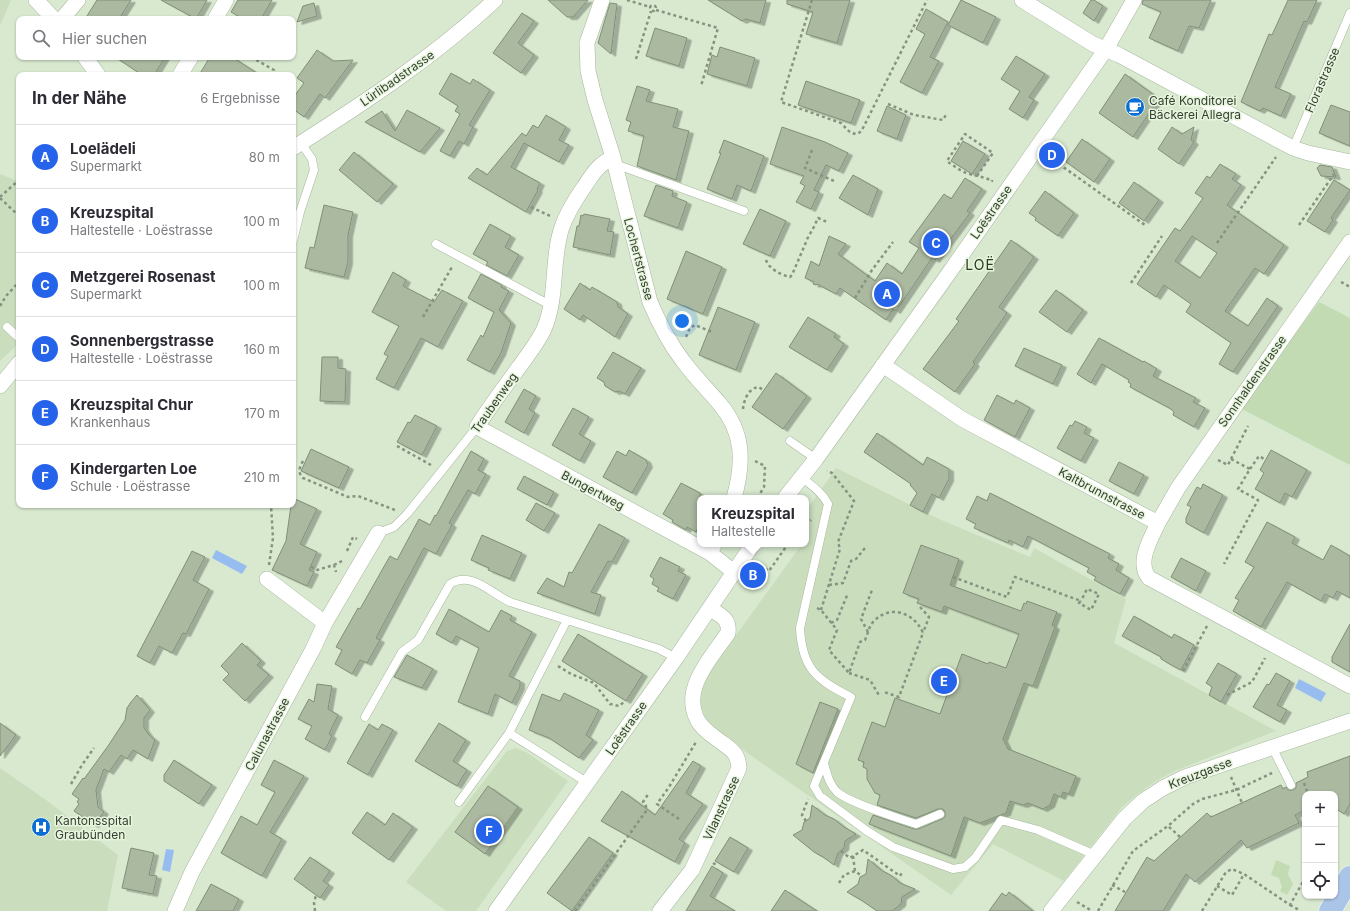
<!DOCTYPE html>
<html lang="de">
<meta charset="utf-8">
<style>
:root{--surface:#fff;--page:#f7f7f7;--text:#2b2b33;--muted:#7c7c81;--line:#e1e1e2;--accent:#2563eb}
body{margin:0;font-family:Inter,sans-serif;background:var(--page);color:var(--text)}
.controls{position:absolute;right:12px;bottom:12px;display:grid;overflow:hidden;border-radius:8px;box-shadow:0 1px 3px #0004}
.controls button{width:36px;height:36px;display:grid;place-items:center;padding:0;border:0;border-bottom:1px solid var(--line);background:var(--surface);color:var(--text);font:20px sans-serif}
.you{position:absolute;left:682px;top:321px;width:14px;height:14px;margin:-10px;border:3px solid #fff;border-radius:50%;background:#1a73e8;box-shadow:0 0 0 6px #1a73e833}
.badge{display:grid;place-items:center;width:26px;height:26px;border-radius:50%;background:var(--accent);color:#fff;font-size:13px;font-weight:700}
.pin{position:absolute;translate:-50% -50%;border:2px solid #fff;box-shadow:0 1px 4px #0006}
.popup{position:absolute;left:697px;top:495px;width:112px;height:52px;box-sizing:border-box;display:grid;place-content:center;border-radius:8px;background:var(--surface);filter:drop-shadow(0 1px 3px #0005);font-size:13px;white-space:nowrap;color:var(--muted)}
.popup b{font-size:15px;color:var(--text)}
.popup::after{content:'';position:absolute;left:50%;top:100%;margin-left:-8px;border:8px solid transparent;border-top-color:var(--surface)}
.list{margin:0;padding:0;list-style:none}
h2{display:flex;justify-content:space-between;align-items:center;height:52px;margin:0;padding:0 16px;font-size:17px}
h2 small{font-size:13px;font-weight:400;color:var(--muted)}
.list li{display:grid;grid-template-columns:26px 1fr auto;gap:12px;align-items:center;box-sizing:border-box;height:64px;padding:0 16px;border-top:1px solid var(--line)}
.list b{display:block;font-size:15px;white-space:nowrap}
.list p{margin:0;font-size:13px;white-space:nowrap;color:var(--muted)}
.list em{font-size:13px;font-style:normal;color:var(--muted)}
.icon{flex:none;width:22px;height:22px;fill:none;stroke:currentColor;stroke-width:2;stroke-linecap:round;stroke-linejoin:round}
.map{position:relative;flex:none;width:1350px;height:911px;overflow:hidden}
.search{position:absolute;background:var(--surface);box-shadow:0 1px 3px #0004;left:16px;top:16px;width:280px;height:44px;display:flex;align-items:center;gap:10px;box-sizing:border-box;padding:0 14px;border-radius:8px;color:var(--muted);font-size:15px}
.panel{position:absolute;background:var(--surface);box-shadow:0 1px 3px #0004;left:16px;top:72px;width:280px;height:436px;border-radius:8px}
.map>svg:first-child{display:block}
</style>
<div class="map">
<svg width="1350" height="911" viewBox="0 0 1350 911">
<defs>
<filter id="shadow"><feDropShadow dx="4.5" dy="2.5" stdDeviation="0" flood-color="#0004"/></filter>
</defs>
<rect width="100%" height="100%" fill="#d8e9cf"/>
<path fill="#cadebe" d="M0,0h11l-11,26z
M0,174l15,6 4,-4v167l-19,18z
M836,468l103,51 91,38 4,-9 92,51 -12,44 162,88 -99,39 -21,11 -17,12 -17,14 -58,74 -71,-37 -42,51 -238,-166 -6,-7 -7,-18 -1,-9 6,-17 97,-134h4v-33z
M515,748l11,4 42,29 -92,130h-30l-40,-29 101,-131z
M0,768l46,32 72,55 -11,56h-107z"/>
<path fill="#c2dbb2" d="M1319,302l31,16v147l-110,-57z
M1276,860l14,6 -2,8 5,10 -6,11 -7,-4 2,-4 -3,-9 -8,-3z"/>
<path fill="#96bcf0" d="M216,550l31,16 -5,8 -30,-16z
M1299,679l27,14 -5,9 -26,-14z
M166,849l8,1 -4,22 -8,-2z"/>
<path fill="#aab9a0" stroke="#808f77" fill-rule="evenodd" filter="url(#shadow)" d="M97,0h34l-12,19h-34z
M161,0h46l-11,19z
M238,0h34l-11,19h-18l-12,-7z
M548,0h40l-15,17h-6z
M708,0h58l-6,23 -14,-4 -4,2z
M787,0h63l-13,43 -31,-9 7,-22 -26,-8z
M961,0l35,17 -13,26 -35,-18z
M1091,0h3l9,6 -9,15 -11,-8z
M1143,0h68l-12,28 -10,-2 -11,25 -29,-13 12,-26 -19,-8z
M1288,0h29l-10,22 -3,-1 -29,66 16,7 -10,22 -18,-8 -3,3 -19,-9 28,-68 3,1z
M314,3l3,13 -20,6 6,-16z
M610,3l7,1 -6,50 -13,-11z
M926,9l22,13 -18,35 9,4 -17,32 -22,-11 25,-48 -9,-5z
M522,13l12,8 -16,22 16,12 -13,18 -28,-20z
M655,28l32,10 -8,28 -33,-10z
M720,47l35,11 -8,28 -40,-12 5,-19 5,2z
M317,50l16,11 20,-1 -28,38 -5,-4 -16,23 -11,-8v-11l11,-15 -7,-5z
M1016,56l29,18 -16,23 5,3 -11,18 -14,-9 11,-18 -19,-12z
M115,57h50l-11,18h-12z
M210,57h22l28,18h-61z
M451,73l19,11 3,-5 17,11 -21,35 4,2 -9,17 -5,-3 -9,15 -10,-5 20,-37 -5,-3 3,-5 -19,-12z
M1125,74l29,21 -1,1 5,4 -25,37 -34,-24z
M806,81l54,19 -9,23 -53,-18z
M637,86l13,4 -4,11 32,8 -5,18 16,4 -13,49 -39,-14 7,-30 -16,-5 3,-9 -5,-2z
M1331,105l19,7v34l-31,-13z
M887,106l19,9 -9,24 -20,-8z
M407,110l33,18 -20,24 -55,-30 17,-11 13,20z
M546,115l20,12 -7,13 10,5 -10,17 -35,-19 -13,24 29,16 -3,6 1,1 -12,22 -58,-34 9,-10 10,7 35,-42 4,3 7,-11 5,3z
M782,127l43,15 23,11 -9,18 -13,-6 -12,25 5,2 -8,17 -15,-7 9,-16 -5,-3 4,-7 -34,-12z
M1172,127l10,7 12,-7 -3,13 3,2 -15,22 -21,-15z
M1082,139l28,20 -16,23 -28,-20z
M724,140l40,16 -13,35 -14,-6 -5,14 -25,-10 14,-36h-2z
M963,141l22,13 -13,20 -21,-13z
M354,152l39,32 -16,18 -38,-32z
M1220,164l16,10 -4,5 9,6 -14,20 57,40 -20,29 -9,-6 -30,43 23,15 19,-28 11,8 -45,66 -14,-8 12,-21 -45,-31 5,-8 -27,-19 -8,12 -19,-13 38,-56 5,3 23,-33 -8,-5 12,-17 3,2zM1192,236l25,17 -17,25 -25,-17z
M1320,165l12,2 4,10 -15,-1 -4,-8z
M853,175l25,14 -10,26 -29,-17z
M965,178l17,11 -15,22 3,2 -35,47 -3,-2 -36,53 -3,-2 -7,11 -46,-32 -4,6 -19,-10 -1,1 -3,-1 1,-2 -9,-4 6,-17 8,5 10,-30 17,8 -8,10 37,27 12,-18 15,11 17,-26 -10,-6 35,-48 7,5z
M1334,180l16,10 -19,28 2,2 -8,12 -18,-11z
M1134,182l25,18 -15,21 -25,-18z
M656,185l17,6 -1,5 15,6 -9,26 -34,-12z
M1045,191l29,22 -16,23 -23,-16 1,-2 -7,-5z
M324,205l29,7 -5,23v27l-4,15 -39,-9 5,-21 4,1z
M760,209l26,12 -16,35 -27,-12z
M584,214l26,5 -3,12 7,1 -4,23 -37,-8 4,-21h2l2,-11 2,1z
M490,224l21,12 -6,11 14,8 -12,21 -21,-11 2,-3 -15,-8z
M1011,240l23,17 -35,50 8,6 -34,49 2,2 -20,28 -32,-23 36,-48 -3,-2z
M686,251l36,16 -19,47 -36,-15z
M393,272l13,8 -3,6 31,16 8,-12 21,11 -25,46 -17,-9 -27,50 -18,-9 12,-23 -4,-2 15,-28 -27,-14z
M481,274l21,11 -1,2 8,4 -10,19 12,13 -10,30 -11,19 -23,-12 14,-25 2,2 11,-25 -26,-14z
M580,283l10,7 2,-3 25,15 1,5 10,7 -13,23 -32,-22 -3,5 -16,-11z
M1056,290l27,20 -16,22 -28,-20z
M718,307l37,15 -19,48 -37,-15z
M808,317l28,17 -2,3 10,7 -17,26 -38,-23z
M1099,338l44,24 1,-1 13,8 -4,7 43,22 -3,4 12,6 -11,19 -21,-12 1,-3 -3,-3 -41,-22 1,-3 -3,-2 1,-2 -27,-16 -11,19 -14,-9z
M1024,348l38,17 -9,19 -38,-18z
M613,352l28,16 -16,26 -6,-3 -4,1 -10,-6 -1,-4 -7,-4z
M322,357h16v11l8,1 -1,33 -25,-1z
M776,373l31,23 -24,33 -31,-22z
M524,389l12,7 -7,13 6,4 -11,20 -19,-11z
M997,395l17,9 2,-4 14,8 -15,29 -31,-17z
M573,408l16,9 -10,17 12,7 -11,20 -28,-16z
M415,415l22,11 -15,29 -25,-13 11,-20 2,1z
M1075,421l12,6 -3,6 10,5 -13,23 -24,-13 13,-23 2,1z
M877,433l46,32 4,-8 22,12v10l-10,19 -7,-4 -9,18 -13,-7 7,-12 -7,-8 1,-1 -47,-32z
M311,449l38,18 -10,21 -38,-17z
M629,450l17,10 2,5 -16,28 -29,-16 14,-26 9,5z
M1271,450l36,20 -15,27 -7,-4 -5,10 -25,-14 9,-16 -4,-3z
M471,451l13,8 -6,11 8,4 -11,20 -7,-4 -19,33 3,2 -16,29 -12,-6 -48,90 4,2 -13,23 -7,-3 -8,14 -17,-10 7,-14 -6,-3 22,-39 2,1 30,-53 7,4 22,-41 11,6 5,-10 1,1z
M1119,462l25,13 -10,19 -25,-13z
M524,476l30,16 -7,13 -30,-16z
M681,483l19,10v31l-4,8 -9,-5 -1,3 -14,-8 1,-2 -10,-6z
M1203,484l20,11 -19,38 -18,-10v-5l5,-11 -4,-2 10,-18 4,2z
M990,493l120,61 -2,4 11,6 -3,6 13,8 -9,16 -26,-14 2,-3 -9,-5 2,-4 -61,-32 -5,11 -14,-7 -1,3 -34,-15 2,-4 -10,-5 11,-23 10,5z
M293,498l24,11 -17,35 17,8 -8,18 5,2 -7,14 -35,-16 14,-29 5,-36h2z
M536,503l19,10 -11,18 -18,-11z
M1267,522l28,15 -3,6 31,17 8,-15 19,11v42l-13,-7 -4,7 -8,-4 -4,7 -34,-19 -26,45 -28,-16 6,-11 -4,-2 19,-31 -9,-5z
M599,524l26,14 -13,24 -4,-1 -17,31 10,3 -6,19 -58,-21 10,-15 17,9 5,-15 3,1z
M482,535l40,18 -12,26 -22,-9 1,-2 -18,-8z
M921,545l38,14 -9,26 71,26 3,-8 2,1 1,-3 30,11 -5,13 3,2 -22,59 -9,-3 -21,56 5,10 68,27 -7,18 -6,-2 -2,5 -7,-3 -4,11 -7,4 -15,-6 -5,2 -13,-4 -4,12 -26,10 -16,-6 -13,39 -82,-32 4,-9 41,14h4l24,-10 3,-2v-5l-2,-3h-5l-22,9 -39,-13 3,-10 -5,-2 -8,-14v-10l-4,-2 1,-5 -6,-2 14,-38 13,5 10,-29 45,16 22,-60 26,10 1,-2 17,6 13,-34 -75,-28 -2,6 -25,-9 2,-4 -16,-6z
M192,551l13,6 -12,23 16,9 -23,45 -3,-1 -11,20 -13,-7 -9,17 -13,-7z
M660,557l20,10 -2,4 8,4 -13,24 -16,-8 2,-3 -7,-4 2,-5 -4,-3z
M1181,558l25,13 -10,20 -25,-14z
M449,609l40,23 12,-22 11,6 -2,4 22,12 -23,44 11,5v6l-8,16 -17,-9 -7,20 -30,-12 21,-54 -23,-12 -4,7 -16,-9z
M1134,616l38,22 2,-4 20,11 -13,25 -8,-4 -12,-7v-2l-39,-21z
M1350,624v48l-18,-10v-5z
M578,634l65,40 -17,27 -64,-40z
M242,643l19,18 -4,4 12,10 -24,26 -22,-21 6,-6 -8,-8z
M407,655l26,14 -11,19 -28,-11z
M1218,663l19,11 -16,28 -12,-7 3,-8 -6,-4z
M1276,673l14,8 -13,24 10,5 -7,12 -27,-15 14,-23 2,1z
M317,684l15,2 -4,23 10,6 -9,19 3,2 -7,14 -20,-11 7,-13 -14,-7 11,-20 5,3z
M564,693l35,17 -13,25 7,5 -14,18 -30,-20 -20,-8 13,-36 18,7z
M137,695l13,15 -6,8v10l5,7 6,5 -7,19 -15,-9 -6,9 -6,-4 -12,17 -5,-3 -8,21 2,17 6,5 -10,13 -20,-14 5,-7 -2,-2 2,-3 -7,-5 11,-16 1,1 24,-33 17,-26 2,-12 4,-6z
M820,702l18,7 -25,64 -17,-9z
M0,723l16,12 -16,21z
M439,723l27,17 -13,21 14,9 -10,16 -42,-25z
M369,724l9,6 4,-6 11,6 -25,45 -21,-12z
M1350,756v48l-6,10 -9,-6v-14h-30v16l-10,5 4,8 -52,25 -6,-8 -46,42 -9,-8 -23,37h-48l32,-54 7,4 53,-48 4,4 70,-32 2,4 3,-2 2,3h5l3,-2v-5l12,-6 -1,-5z
M174,760l38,25 -13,19 -35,-23v-6z
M274,760l30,16 -34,56 12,7 -20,37 -41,-23 20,-37 16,9 18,-33 -14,-7z
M693,761l8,5 -15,27 17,11 -24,35 6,4 -10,19 -74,-41 21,-30 33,24z
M488,786l30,21 -33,47 -30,-22z
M812,805l13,10 9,4 10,8 12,7 -11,7 -1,7 -6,5 -4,12 -11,-8 -9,-5 -21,-17 9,-5 2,-8 6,-4z
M367,812l18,13 8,-12 20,14 -24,33 -37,-27z
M589,837l24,16 -41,58 -25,-18z
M730,837l18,11 -14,24 -19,-11z
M131,848l23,5 -5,22 8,1 -4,18 -31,-6z
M310,857l20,14 -7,10 6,4 -9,13 -26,-19z
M868,859l13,11 11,6 8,7 15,6 -13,8 -1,7 -9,7h-15l-16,-11 -14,-8 11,-8 2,-7 6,-3z
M712,866l11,7 -13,23 25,15h-49z
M211,884l28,15 -6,12h-37z
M785,890l32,21h-46z
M1009,892l24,19h-44l13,-18 4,3z"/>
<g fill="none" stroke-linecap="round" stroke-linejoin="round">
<g stroke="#a7b79e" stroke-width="9">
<path id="lane" d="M1293,148l57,-135
M615,164l129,47
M293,241l7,-29 14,-42 -2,-11 -11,-16
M436,244l114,61
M7,327l12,11
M790,441l26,18
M801,477c10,8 21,15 27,27l-28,124c2,41 17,52 51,69l-37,89 6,10 47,35 26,16 60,22 12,-2 10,-9 26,-38 37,10 57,25
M378,533l16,-6 13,-13 70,-87
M365,717l37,-65 16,-12 32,-56c21,-14 42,10 60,18l149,47 17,9
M509,733l79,50
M1272,747l19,38
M824,764c3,10 5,20 13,28 12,11 61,26 79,32l24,-10
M459,802l50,-69 58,-113"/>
</g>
<g stroke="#a7b79e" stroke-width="16">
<path id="street" d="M36,0l18,19
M602,0l-15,43 1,28 7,29 18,57 37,145c9,21 19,41 33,59 11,15 24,28 36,42 25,29 25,59 15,95
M1022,0l71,44 26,11 174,93 15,5 42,9
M62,19l16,-19
M215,19l11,-19
M85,57l13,18
M180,75l11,-18
M293,148c71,-45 141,-91 202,-148
M613,157c-16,9 -19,15 -29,30 -9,13 -17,25 -22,40 -11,32 -4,70 -18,102 -6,13 -16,26 -25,38 -14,20 -29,39 -42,60l233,126
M883,365l79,54 196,104c-7,16 -22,39 -9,55l201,108
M0,386l19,-23
M785,498l31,-39 133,-186 157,-224 28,-49
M1158,523l20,-35 30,-43 142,-203
M714,545l-4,8 25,20
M325,623l53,-90
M175,911l17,-39 121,-223 12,-26 -58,-44
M496,911l180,-253 77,-114
M660,911l32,-41 47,-102c-1,-15 -7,-18 -18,-26 -8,-6 -18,-12 -23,-21 -18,-32 14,-64 30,-88 2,-14 -7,-17 -17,-24
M1051,911l73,-92 19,-18 20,-13 22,-11 165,-56"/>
</g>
<g stroke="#fff" stroke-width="23">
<path id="primary" d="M1330,911l20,-34"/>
</g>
<path stroke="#879280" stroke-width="2.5" stroke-dasharray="3 3" stroke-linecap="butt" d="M627,0l23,7
M812,0l-31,102 60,21c6,6 8,11 17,11l4,-4 65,-130
M650 8a3 3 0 1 1 6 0a3 3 0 1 1-6 0Z
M656,10l62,18 -17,58
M251,57l23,13 -1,5
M636,59l15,-48
M888,104l26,11 29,5 4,-7
M812,150l-7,18 29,13
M1049,157l96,68
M977,176l16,-23 -28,-19 -18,27c5,4 11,8 17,11 9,4 19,4 28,9v-1
M0,197l19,-17
M0,198l19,18
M531,207l19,9
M1299,225l35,-51
M1217,243l59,-86
M766,260c3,9 15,15 24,17l2,-2 17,-40 3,-4 6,-13 9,4
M1341,282l9,5
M1131,283l31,-47
M855,298l17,-28 21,-28
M0,306l6,-10 13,-14
M423,317l29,-50
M686,337l4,-9 5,-3 17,7
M743,409c1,-9 5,-20 15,-22l6,3
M397,446l34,19
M1231,459l17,-33
M1218,460l10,5 3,-6 19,10 -12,20 20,11 -34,64
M303,461c-3,6 -6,11 0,17l45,19 10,-1 37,14
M755,461l10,5 -1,21 -6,10 1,1
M1250,469l9,-13 7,4
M806,525l5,-5
M347,551l6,-14 4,2
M269,565l4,-27 -2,-33
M334,565l8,-4
M760,565l9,6 19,-27
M311,567l6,3 17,-5 2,7
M953,577l54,20 8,-20 66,24 -2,2 12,7 8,-16 -12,-5 -6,12
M829,585l14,-2 8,-22 5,-2 9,-11
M920,607l9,10 -6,16
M817,608l4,2 16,20 -8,20 20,23 11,-31 5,-2c3,-7 4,-14 9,-19 16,-17 41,-8 49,12l-24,64 -15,-5
M821,610l19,-61 -2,-7 16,-41 -22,-28 -5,-2
M831,623l6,-3 11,-27
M868,632l-7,-13 11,-29
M558,666l13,8 23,9 16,21 9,2 5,-4
M1183,671l24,-45
M849,673l21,7 10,17
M1227,695l25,-13 13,-24
M1231,777l11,26
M1304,783l4,11
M71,784l11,-19 12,-17
M679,819l-22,-15 12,-17 27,-45
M806,821l-4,-6 6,-16
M1180,837l-12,-11 25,-22 9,-5 34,-9 36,-17
M841,851l9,7 13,-8 37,26 3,-5
M853,856l2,15 7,5
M713,863l5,3
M839,883l5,-8 11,-4
M1112,885l13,7
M1217,886l15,9 12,-21
M1077,902l15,9
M1290,905l9,5 -1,1
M315,911l-1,-8 2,-8
M575,911l71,-100v-5l-3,-4 6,-9
M1098,911l35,-60 35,-25
M1202,911l24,-39 6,-3 12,5 46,31 15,-27"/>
<use href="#lane" stroke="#fff" stroke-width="8"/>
<use href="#street" stroke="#fff" stroke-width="15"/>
<use href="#primary" stroke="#aac5e8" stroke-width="22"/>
</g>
<defs>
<g id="cafe-disc" transform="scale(1)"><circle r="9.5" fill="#0b6dd5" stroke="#e6f6dc"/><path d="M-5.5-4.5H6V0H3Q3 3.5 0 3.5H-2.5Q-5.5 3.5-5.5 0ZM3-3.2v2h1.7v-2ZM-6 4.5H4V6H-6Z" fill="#fff"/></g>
<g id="hospital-disc" transform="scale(1)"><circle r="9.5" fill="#0b6dd5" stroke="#e6f6dc"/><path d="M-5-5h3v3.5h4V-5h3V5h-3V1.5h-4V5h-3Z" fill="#fff"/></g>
</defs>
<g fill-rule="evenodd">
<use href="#cafe-disc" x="1135" y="107"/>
<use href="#hospital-disc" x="41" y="827"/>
</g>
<g text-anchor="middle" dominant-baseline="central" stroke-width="3" stroke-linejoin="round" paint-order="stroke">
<g font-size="12" fill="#373e33" stroke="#e6f6dc">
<text transform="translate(397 78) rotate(-35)">Lürlibadstrasse</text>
<text transform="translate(1322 80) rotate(-67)">Florastrasse</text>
<text transform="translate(991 212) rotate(-55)">Loëstrasse</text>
<text transform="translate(639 259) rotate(75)">Lochertstrasse</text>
<text transform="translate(1252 381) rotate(-55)">Sonnhaldenstrasse</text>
<text transform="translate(494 403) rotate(-55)">Traubenweg</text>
<text transform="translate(593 490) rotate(28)">Bungertweg</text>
<text transform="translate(1102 493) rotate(28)">Kaltbrunnstrasse</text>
<text transform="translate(626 728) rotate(-55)">Loëstrasse</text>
<text transform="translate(267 734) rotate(-62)">Calunastrasse</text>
<text transform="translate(1200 773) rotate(-21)">Kreuzgasse</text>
<text transform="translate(721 808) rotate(-65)">Vilanstrasse</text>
</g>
<g font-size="12" fill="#373e33" stroke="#e6f6dc" text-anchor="start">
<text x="1149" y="100">Café Konditorei<tspan x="1149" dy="14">Bäckerei Allegra</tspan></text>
<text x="55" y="820">Kantonsspital<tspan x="55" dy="14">Graubünden</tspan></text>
</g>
<g font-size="14" letter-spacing="1" fill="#2d3925" stroke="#e6f6dc">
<text x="980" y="264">LOË</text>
</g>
</g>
</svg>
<div class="controls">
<button>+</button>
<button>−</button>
<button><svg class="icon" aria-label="locate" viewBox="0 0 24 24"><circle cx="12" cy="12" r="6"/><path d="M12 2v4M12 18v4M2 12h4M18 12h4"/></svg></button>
</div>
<div class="you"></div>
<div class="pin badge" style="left:887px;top:294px">A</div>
<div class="pin badge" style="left:753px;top:575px">B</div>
<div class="popup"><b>Kreuzspital</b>Haltestelle</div>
<div class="pin badge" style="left:936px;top:243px">C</div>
<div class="pin badge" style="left:1052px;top:155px">D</div>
<div class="pin badge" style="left:944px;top:681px">E</div>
<div class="pin badge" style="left:489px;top:831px">F</div>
<div class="search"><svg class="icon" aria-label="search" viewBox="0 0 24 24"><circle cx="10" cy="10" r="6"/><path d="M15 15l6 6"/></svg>Hier suchen</div>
<section class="panel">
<h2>In der Nähe<small>6 Ergebnisse</small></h2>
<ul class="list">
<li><span class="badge">A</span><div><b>Loelädeli</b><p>Supermarkt</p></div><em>80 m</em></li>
<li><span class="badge">B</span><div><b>Kreuzspital</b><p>Haltestelle · Loëstrasse</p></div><em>100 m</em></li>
<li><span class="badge">C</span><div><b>Metzgerei Rosenast</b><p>Supermarkt</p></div><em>100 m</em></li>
<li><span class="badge">D</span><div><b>Sonnenbergstrasse</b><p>Haltestelle · Loëstrasse</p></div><em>160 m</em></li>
<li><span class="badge">E</span><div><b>Kreuzspital Chur</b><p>Krankenhaus</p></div><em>170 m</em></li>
<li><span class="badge">F</span><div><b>Kindergarten Loe</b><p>Schule · Loëstrasse</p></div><em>210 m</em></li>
</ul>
</section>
</div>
